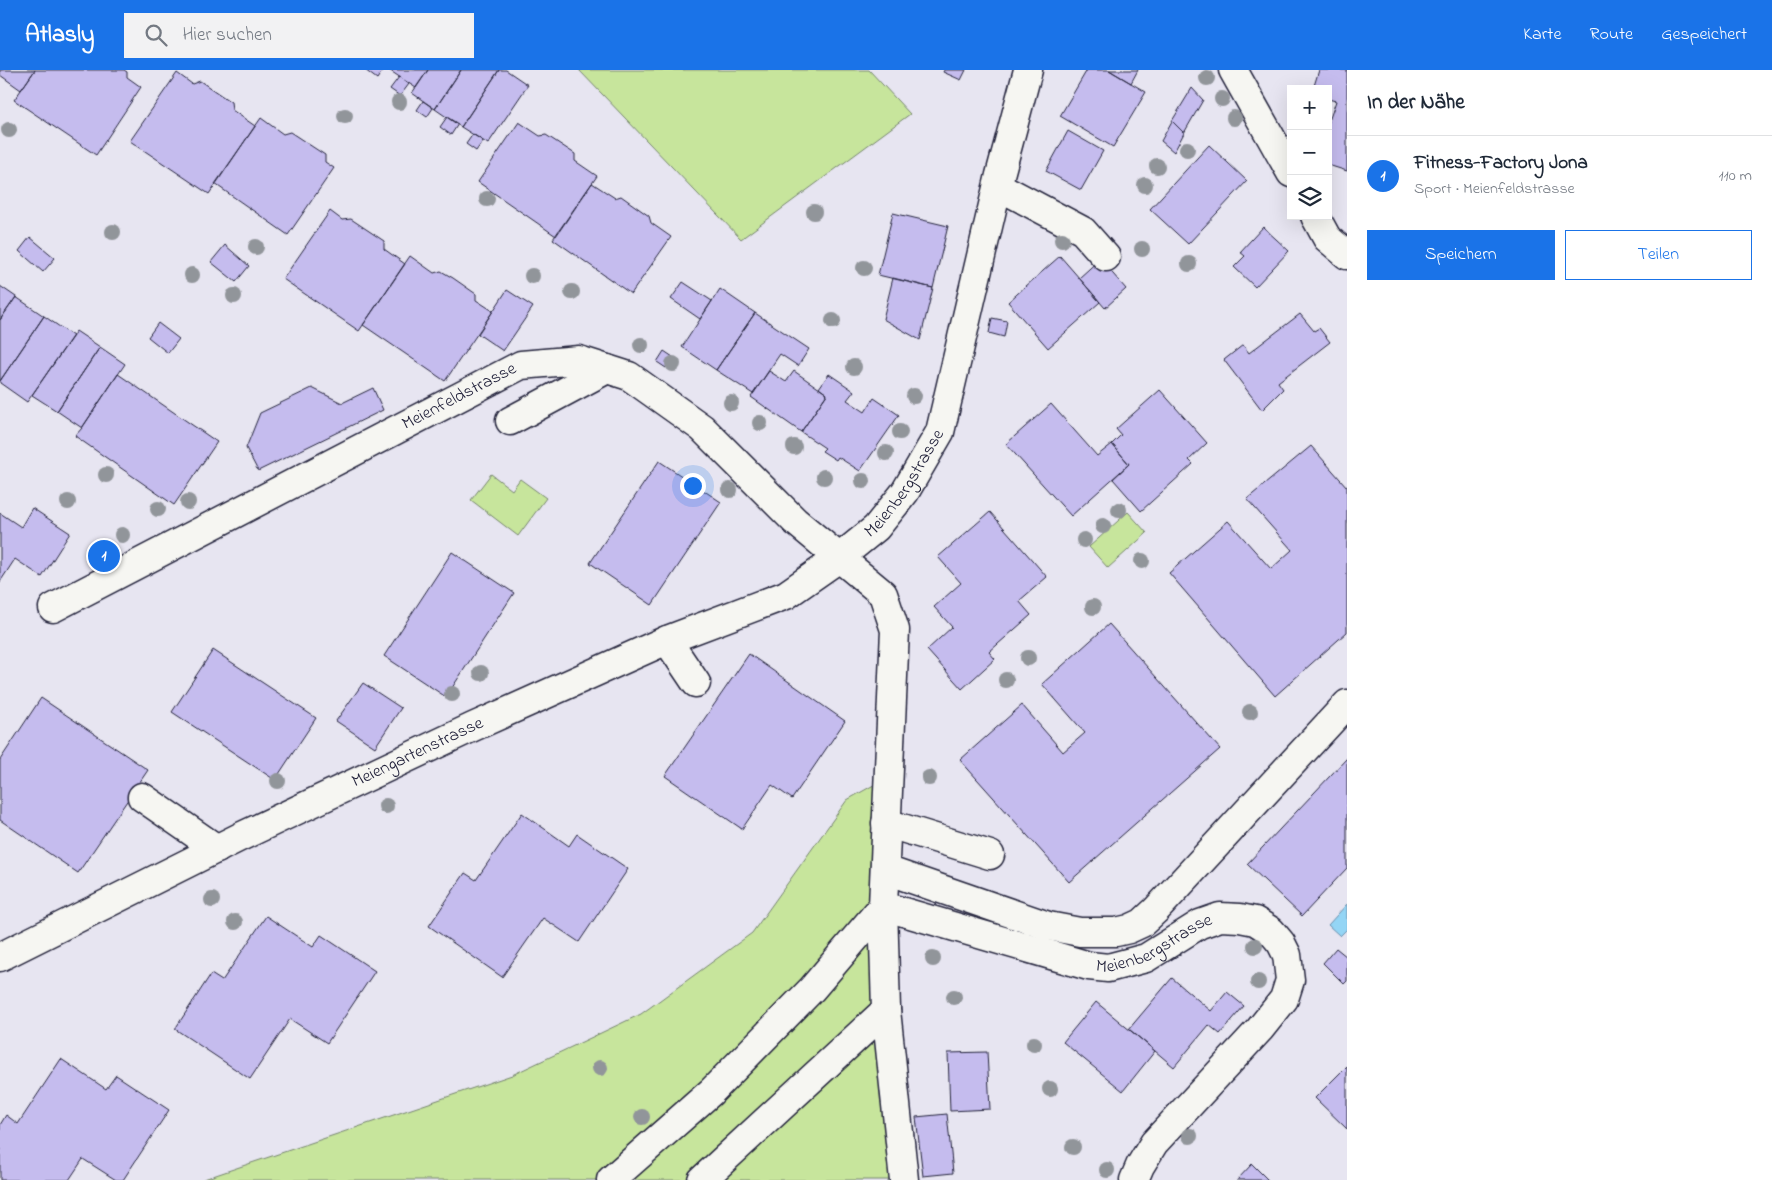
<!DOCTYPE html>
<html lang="de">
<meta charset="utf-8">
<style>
:root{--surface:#fff;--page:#f2f2f3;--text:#1f2937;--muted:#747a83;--line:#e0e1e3;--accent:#1a73e8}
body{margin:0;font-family:"Indie Flower",sans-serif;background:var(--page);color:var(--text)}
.controls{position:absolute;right:15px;top:15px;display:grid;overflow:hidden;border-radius:0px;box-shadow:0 5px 20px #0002}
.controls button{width:45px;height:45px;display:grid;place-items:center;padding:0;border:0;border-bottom:1px solid var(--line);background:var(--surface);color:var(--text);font:25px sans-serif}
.you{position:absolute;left:692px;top:415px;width:18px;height:18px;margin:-12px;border:4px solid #fff;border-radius:50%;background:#1a73e8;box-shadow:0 0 0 8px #1a73e833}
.badge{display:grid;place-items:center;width:32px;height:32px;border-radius:50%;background:var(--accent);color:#fff;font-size:16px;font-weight:700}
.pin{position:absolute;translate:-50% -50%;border:2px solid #fff;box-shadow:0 1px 5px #0006}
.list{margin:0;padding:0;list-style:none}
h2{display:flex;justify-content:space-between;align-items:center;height:65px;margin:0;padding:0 20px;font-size:21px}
h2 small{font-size:16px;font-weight:400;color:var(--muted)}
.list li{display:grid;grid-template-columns:32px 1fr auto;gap:15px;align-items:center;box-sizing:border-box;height:80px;padding:0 20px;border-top:1px solid var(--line)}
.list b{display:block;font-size:19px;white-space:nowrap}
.list p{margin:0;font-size:16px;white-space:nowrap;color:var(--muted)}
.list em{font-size:16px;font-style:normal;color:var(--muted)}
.actions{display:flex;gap:10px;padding:15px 20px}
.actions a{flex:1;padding:11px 0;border:1px solid var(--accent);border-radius:0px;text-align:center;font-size:18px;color:var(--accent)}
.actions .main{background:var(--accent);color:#fff}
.icon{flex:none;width:28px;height:28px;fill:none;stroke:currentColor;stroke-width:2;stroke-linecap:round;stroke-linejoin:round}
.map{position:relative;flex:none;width:1347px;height:1110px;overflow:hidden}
header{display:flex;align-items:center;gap:30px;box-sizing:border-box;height:70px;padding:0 25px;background:var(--accent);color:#fff}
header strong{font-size:24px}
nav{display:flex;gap:28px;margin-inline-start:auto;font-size:18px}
.search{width:350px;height:45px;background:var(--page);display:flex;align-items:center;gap:12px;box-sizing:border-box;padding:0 18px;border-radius:0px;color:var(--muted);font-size:19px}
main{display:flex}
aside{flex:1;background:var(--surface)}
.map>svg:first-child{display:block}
</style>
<header>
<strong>Atlasly</strong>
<div class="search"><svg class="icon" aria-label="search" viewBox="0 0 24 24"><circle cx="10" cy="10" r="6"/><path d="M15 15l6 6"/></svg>Hier suchen</div>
<nav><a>Karte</a><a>Route</a><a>Gespeichert</a></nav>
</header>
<main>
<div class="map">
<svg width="1347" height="1110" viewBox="0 0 1347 1110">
<rect width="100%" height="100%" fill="#e7e5f1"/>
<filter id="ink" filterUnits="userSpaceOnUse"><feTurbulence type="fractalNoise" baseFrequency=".02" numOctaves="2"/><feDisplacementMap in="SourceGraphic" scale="10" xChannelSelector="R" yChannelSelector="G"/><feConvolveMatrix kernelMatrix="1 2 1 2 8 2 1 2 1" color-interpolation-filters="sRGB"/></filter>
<g filter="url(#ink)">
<path fill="#c7e59c" stroke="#74846c" d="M579,0h290l41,44 -169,125z
M491,404l21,16 8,-11 26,19 -28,38 -47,-36z
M1128,442l19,21 -39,35 -19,-21z
M888,707l16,403h-703l311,-105 129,-61 111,-81 95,-133z"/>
<path fill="#94d5f5" stroke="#668dab" d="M1347,834v25l-7,7 -12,-11z"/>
<path fill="#c5bcee" stroke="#22223b" d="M0,0h35l-14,20 -21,-15z
M35,0h89l3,2v5l14,10 -45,68 -82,-55z
M365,0h18l-6,9z
M389,0h39l-12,18z
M428,0h33l-26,39 -23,-16z
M461,0h38l-38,57 -26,-18z
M499,0h7l22,15 -40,59 -27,-17z
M944,0h22l-5,10 -18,-8z
M1087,0h22l37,22 -33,55 -53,-31z
M1109,0h29l-7,13z
M1319,0h28v101l-19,-6v-41l8,-23 -8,-2v-10h-15z
M177,3l15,11 8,-3 31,21 1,8 23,16 -46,68 -79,-53z
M399,7l10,7 -9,12 -10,-7z
M1192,18l11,12 -19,33 -12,-12z
M423,31l10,7 -6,9 -10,-7z
M447,47l11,7 -7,11 -11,-8z
M261,48l22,16 7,-2 35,23v7l9,6 -46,67 -73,-51z
M1172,51l12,12 -10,19 -13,-11z
M519,52l21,14 6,-1 29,19v7l22,15 -41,60 -78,-54z
M1068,61l35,20 -22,39 -35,-19z
M473,64l10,7 -7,10 -10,-7z
M1209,75l38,36 -59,63 -38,-35z
M592,113l23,15 6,-2 28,20 2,7 20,14 -40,57 -78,-55z
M330,141l12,9 9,-1 33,22v8l21,15 -46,67 -76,-52z
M893,143l55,13 -15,62 -55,-13z
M1263,157l26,24 -34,36 -21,-20 11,-11 -5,-4z
M30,167l25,21 -12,14 -24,-21z
M225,175l24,21 -13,16 -25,-20z
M410,186l24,17 7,-2 12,7 23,16v6l17,11 -48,70 -82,-56z
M1060,186l40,46 -52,46 -40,-46z
M1100,189l26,30 -21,19 -26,-30z
M893,208l40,10 -13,52 -37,-21z
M683,212l29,19 -12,18 -29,-20z
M0,216l16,11 -16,23z
M720,219l35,24 -39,57 -34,-23z
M507,220l26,17 -30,44 -25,-17z
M16,227l28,19 -44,65v-61z
M755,243l54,36 -11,17 -18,-12 -27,40 -37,-24z
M1300,244l14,17 5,-3 11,14 -52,40 5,7 -21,21 -38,-50 19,-15 6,8z
M44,246l29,20 -46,66 -27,-19v-2z
M992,248l15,3 -3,16 -15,-4z
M158,253l21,16 -11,14 -20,-16z
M76,261l24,16 -43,64 -25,-16z
M100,277l25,17 -43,64 -25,-17z
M664,281l9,6 -7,11 -9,-6z
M769,301l17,11 8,-11 33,23 -26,38 -50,-35z
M118,304l99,68 -43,63 -99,-69 7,-8z
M829,304l25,17 -7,9 18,12 9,-14 25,17 -39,56 -22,-14 -2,3 -14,-9 3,-3 -24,-16 26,-38 -8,-6z
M312,318l30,15 31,-15 10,22 -125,61 -12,-23 14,-35z
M1160,320l47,53 -18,17 4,4 -52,47 -28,-32 16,-15 -17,-20 9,-9 -5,-6z
M1051,334l46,52 15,-12 17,20 -58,52 -65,-72z
M1311,376l36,41v145l-72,64 -106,-123 59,-52 43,48 21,-19 -45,-51z
M659,391l62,41 -69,103 -62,-42z
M32,438l38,25 -28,44 -27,-18 -15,23v-69l21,14z
M990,442l57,65 -28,24 12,14 -42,37 6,7 -33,30 -35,-39 25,-23 -18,-20 27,-24 -23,-26z
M452,482l62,41 -68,104 -62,-41z
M1109,554l111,125 -151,133 -109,-122 62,-55 41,47 22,-19 -43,-49z
M213,580l103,68 -41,62 -103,-68z
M749,584l96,67 -53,78 -20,-14 -30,44 -77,-53z
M363,613l38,25 -26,39 -39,-26z
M41,628l107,72 -70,103 -78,-53v-60z
M1347,688v110l-45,48 -55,-52z
M522,743l47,33 8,-12 51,35 -49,73 -36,-24 -41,59 -73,-51 36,-53 11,7z
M266,846l47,31 8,-12 54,36 -48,72 -37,-24 -40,60 -75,-50 36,-55 11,7z
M1336,878l11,9v24l-3,3 -21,-21z
M1172,908l39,33 16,-19 17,14 -24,28 -11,-9 -35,42 -45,-38z
M1096,932l59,49 -32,40 -60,-49z
M987,982l3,57 -40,2 -2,-58z
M61,989l45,30 10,-14 53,35 -46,70h-7l-33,-21 -14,21h-69v-55l6,-10 12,9z
M1347,996v63l-32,-31z
M947,1044l6,59 -30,3 -7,-59z
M1252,1094l16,16h-31z"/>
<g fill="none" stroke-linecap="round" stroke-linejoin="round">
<g stroke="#22223b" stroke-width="31">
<g id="minor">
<path d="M1233,0l58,103"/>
<path d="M998,116l85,45 23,26"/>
<path d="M1315,146l12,22 20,17"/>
<path d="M510,351l97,-52"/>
<path id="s1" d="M53,538l468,-243 58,-5 50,16 73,52 93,93 88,73 12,36 -12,276 3,104 18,170"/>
<path d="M667,570l29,43"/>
<path d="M142,727l75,52"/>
<path d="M886,753l104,32"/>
<path d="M886,800l162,56 32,6h36l13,-3 13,-6 14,-13 191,-206"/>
<path id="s2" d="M0,887l240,-120 233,-110 194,-87 119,-45 53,-37 37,-30 29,-36 35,-60 60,-257 28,-105"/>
<path id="s3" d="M611,1110l100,-88 101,-103 71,-83 206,60 19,2 38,-10 54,-34 20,-7 20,1 15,3 16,10 10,12 6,12 3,25 -6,19 -24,30 -106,114 -14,23 -6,14"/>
<path d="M702,1110l184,-170"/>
</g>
</g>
<use href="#minor" stroke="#f6f6f2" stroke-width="28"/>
</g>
<g fill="#91959a">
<circle cx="1207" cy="8" r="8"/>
<circle cx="1222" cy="29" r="8"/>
<circle cx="399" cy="32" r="8"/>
<circle cx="345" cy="46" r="8"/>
<circle cx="1234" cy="48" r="8"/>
<circle cx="9" cy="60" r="8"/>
<circle cx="1187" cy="79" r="8"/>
<circle cx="1157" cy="96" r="8"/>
<circle cx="1145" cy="115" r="8"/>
<circle cx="487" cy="129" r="8"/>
<circle cx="814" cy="142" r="8"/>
<circle cx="113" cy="162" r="8"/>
<circle cx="1062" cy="170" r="8"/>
<circle cx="256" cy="177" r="8"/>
<circle cx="1142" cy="179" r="8"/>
<circle cx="1189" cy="194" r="8"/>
<circle cx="864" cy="198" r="8"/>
<circle cx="192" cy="205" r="8"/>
<circle cx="532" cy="206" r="8"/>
<circle cx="572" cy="222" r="8"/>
<circle cx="234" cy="226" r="8"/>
<circle cx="833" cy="251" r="8"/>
<circle cx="641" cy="275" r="8"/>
<circle cx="673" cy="294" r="8"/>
<circle cx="854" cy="297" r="8"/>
<circle cx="914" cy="326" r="8"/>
<circle cx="731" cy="333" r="8"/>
<circle cx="760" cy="353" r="8"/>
<circle cx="900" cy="362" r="8"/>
<circle cx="794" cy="377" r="8"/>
<circle cx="886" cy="383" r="8"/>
<circle cx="106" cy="405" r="8"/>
<circle cx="824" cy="407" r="8"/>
<circle cx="863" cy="411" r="8"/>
<circle cx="730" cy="420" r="8"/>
<circle cx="68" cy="432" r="8"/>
<circle cx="188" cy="432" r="8"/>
<circle cx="158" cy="439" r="8"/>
<circle cx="1119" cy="440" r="8"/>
<circle cx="1103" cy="456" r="8"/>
<circle cx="122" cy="465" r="8"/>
<circle cx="1084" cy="470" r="8"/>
<circle cx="1142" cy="491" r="8"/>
<circle cx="1093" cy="537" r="8"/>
<circle cx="1028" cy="588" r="8"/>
<circle cx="481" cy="603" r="8"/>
<circle cx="1006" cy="610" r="8"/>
<circle cx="452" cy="624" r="8"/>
<circle cx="1250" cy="642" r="8"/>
<circle cx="929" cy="708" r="8"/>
<circle cx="278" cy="711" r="8"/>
<circle cx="386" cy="736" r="8"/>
<circle cx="212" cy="830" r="8"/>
<circle cx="235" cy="852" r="8"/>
<circle cx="1255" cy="876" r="8"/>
<circle cx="933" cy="889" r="8"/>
<circle cx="1258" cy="912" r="8"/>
<circle cx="954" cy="927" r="8"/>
<circle cx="1034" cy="974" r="8"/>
<circle cx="600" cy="998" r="8"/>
<circle cx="1050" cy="1019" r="8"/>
<circle cx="642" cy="1047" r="8"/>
<circle cx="1190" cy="1066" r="8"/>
<circle cx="1073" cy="1077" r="8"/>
<circle cx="1107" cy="1100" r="8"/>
</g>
</g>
<g text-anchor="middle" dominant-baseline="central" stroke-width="4" stroke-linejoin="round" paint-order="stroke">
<g font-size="18" fill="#22223b" stroke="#f6f6f2">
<text stroke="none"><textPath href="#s1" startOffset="458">Meienfeldstrasse</textPath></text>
<text stroke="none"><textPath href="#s2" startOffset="1031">Meienbergstrasse</textPath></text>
<text stroke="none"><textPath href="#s2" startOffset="465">Meiengartenstrasse</textPath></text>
<text stroke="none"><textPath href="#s3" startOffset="672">Meienbergstrasse</textPath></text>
</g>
</g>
</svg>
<div class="controls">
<button>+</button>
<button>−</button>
<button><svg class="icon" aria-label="layers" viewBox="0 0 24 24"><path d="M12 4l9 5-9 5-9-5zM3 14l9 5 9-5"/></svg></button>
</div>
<div class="you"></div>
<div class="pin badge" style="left:104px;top:486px">1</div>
</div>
<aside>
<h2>In der Nähe<small></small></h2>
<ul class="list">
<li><span class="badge">1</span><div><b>Fitness-Factory Jona</b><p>Sport · Meienfeldstrasse</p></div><em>110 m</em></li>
</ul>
<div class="actions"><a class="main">Speichern</a><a>Teilen</a></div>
</aside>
</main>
